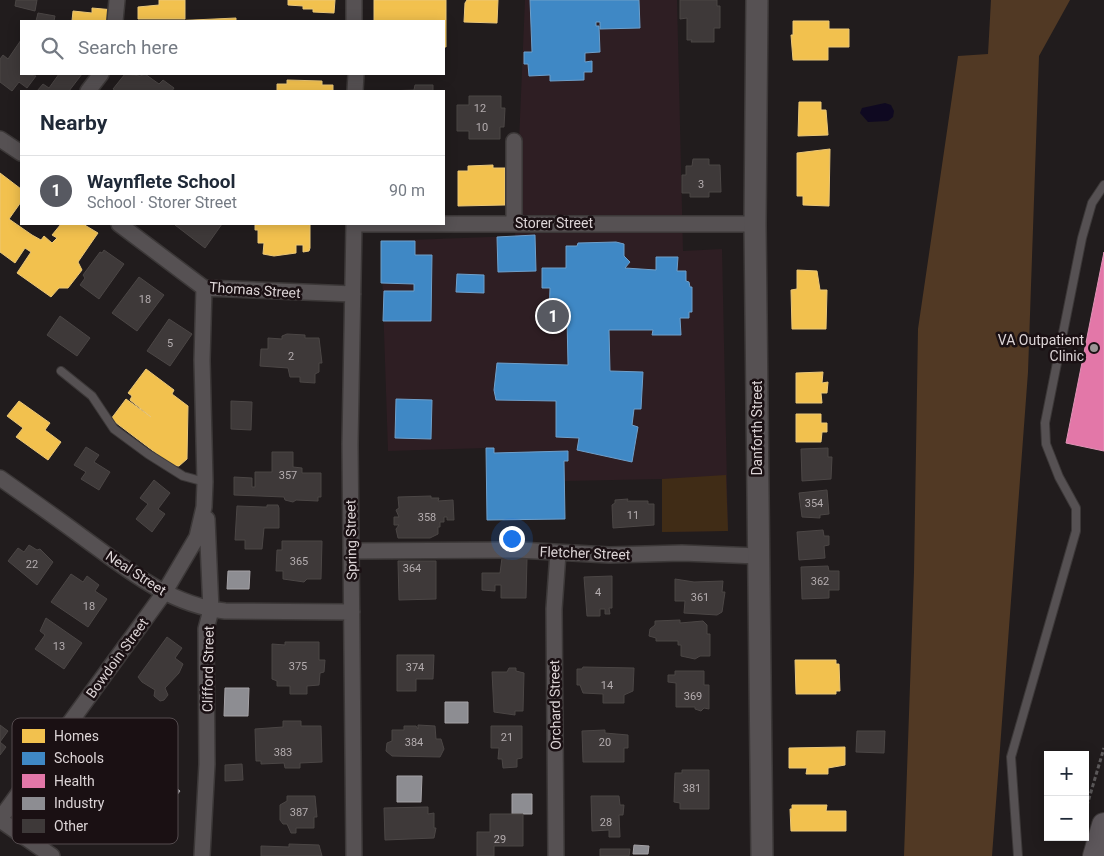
<!DOCTYPE html>
<meta charset="utf-8">
<style>
:root{--surface:#fff;--page:#f2f2f3;--text:#1f2937;--muted:#747a83;--line:#e0e1e3;--accent:#575961}
body{margin:0;font-family:Roboto,sans-serif;background:var(--page);color:var(--text)}
.controls{position:absolute;right:15px;bottom:15px;display:grid;overflow:hidden;border-radius:0px;box-shadow:0 2px 12px #0003}
.controls button{width:45px;height:45px;display:grid;place-items:center;padding:0;border:0;border-bottom:1px solid var(--line);background:var(--surface);color:var(--text);font:25px sans-serif}
.you{position:absolute;left:511px;top:538px;width:18px;height:18px;margin:-12px;border:4px solid #fff;border-radius:50%;background:#1a73e8;box-shadow:0 0 0 8px #1a73e833}
.badge{display:grid;place-items:center;width:32px;height:32px;border-radius:50%;background:var(--accent);color:#fff;font-size:16px;font-weight:700}
.pin{position:absolute;translate:-50% -50%;border:2px solid #fff;box-shadow:0 1px 5px #0006}
.list{margin:0;padding:0;list-style:none}
h2{display:flex;justify-content:space-between;align-items:center;height:65px;margin:0;padding:0 20px;font-size:21px}
h2 small{font-size:16px;font-weight:400;color:var(--muted)}
.list li{display:grid;grid-template-columns:32px 1fr auto;gap:15px;align-items:center;box-sizing:border-box;height:70px;padding:0 20px;border-top:1px solid var(--line)}
.list b{display:block;font-size:19px;white-space:nowrap}
.list p{margin:0;font-size:16px;white-space:nowrap;color:var(--muted)}
.list em{font-size:16px;font-style:normal;color:var(--muted)}
.icon{flex:none;width:28px;height:28px;fill:none;stroke:currentColor;stroke-width:2;stroke-linecap:round;stroke-linejoin:round}
.map{position:relative;flex:none;width:1104px;height:856px;overflow:hidden}
.search{position:absolute;background:var(--surface);box-shadow:0 2px 12px #0003;left:20px;top:20px;width:425px;height:55px;display:flex;align-items:center;gap:12px;box-sizing:border-box;padding:0 18px;border-radius:0px;color:var(--muted);font-size:19px}
.panel{position:absolute;background:var(--surface);box-shadow:0 2px 12px #0003;left:20px;top:90px;width:425px;height:135px;border-radius:0px}
.map>svg:first-child{display:block}
</style>
<div class="map">
<svg width="1104" height="856" viewBox="0 0 1104 856">
<rect width="100%" height="100%" fill="#211c1d"/>
<path fill="#2e1e23" d="M525,0h152l6,251 39,-2 6,282 -66,1v-53l-97,2v38l-78,1 -1,-72 -98,3 -7,-210 134,-5z"/>
<path fill="#402c16" d="M726,475l2,56 -66,1v-53z"/>
<path fill="#513924" d="M991,0h79l-31,56 -11,316 -36,484h-88l10,-284 4,-243 40,-273 30,-2z"/>
<path fill="#0f0921" d="M885,103l6,2 3,6 -1,6 -5,4 -20,1 -8,-9 2,-5z"/>
<path fill="#f2c14e" stroke="#ebc777" d="M159,0h26v19h-47v-12l21,-2z
M288,0h47l-1,13 -21,-1v-3h-10v-3l-15,-1z
M374,0h72v47h-2v-26h-70z
M467,0h31l-1,23 -33,-1 1,-19z
M92,8l22,2 -1,11h-41l1,-10 19,2z
M236,18v3h-65z
M793,21h36v8h20v18h-21v13h-35l-2,-25h2z
M287,80l35,1v4h11v6h-56v-7h10z
M799,102h22v8h5l2,25 -30,1z
M830,149l-1,57 -26,-1v-9h-6v-43z
M493,165v3h12v37l-47,1v-35h10v-5z
M0,173l21,16v13l-12,17 23,16 9,5 3,-4 8,7 5,-5 -5,-3 9,-11h22l15,9 -20,29 4,8 -14,18h-9l-8,9 -34,-24 14,-21 -6,-4 -10,15 -15,-11z
M255,224h55v24l-1,3 -6,1v-7h-7v8l-22,3 -11,-2 1,-11h-6v-13h-3z
M797,270l20,1 3,19h7l-1,39h-34l-1,-39 6,-1z
M146,369l28,21 -2,4 16,12 -1,53 -8,7h-6l-62,-47 15,-20 25,18 -21,-17 2,-4 -4,-3z
M823,372l-1,11 6,-1 -1,11h-6l1,10h-26v-30z
M19,401l31,22 -5,7 16,12 -13,18 -32,-23 7,-9 -16,-12z
M796,414h25v9h6v9h-5l-1,10h-25z
M795,660h41v4h3l1,27h-4v3h-40z
M845,747v18l-17,3v6h-22l1,-6h-18v-20z
M792,805h35l-1,6h20v20h-55l-1,-22h2z"/>
<path fill="#3f88c5" stroke="#6e9fca" d="M530,0h109l1,28 -40,1v-7h-4v4h3l1,26 -15,1v9l7,-1v11h-8v8l-34,1v-6l-21,1 -1,-12h-4v-12h8z
M535,235l1,36 -38,1 -1,-35z
M381,241h34v14h17l-1,66h-48l1,-30h30v-7l-33,-1z
M616,242l8,2v12l6,6 -5,6 31,2v-13h22l-1,14h9v10l3,1 1,5h2v25h-3v6h-9l1,17h-29l1,-5h-44l1,41 33,1 -2,37h-7l-2,16 6,2 -6,35 -55,-12 2,-12 -23,-1v-36l-60,-1 -2,-10 3,-27 71,2 -1,-47 -18,-1 1,-29h-8v-20h24v-22h11l1,-3z
M457,274l27,1v18l-28,-1z
M396,399l36,1 -1,39 -36,-1z
M486,448h8v5l74,-2v10h-4l1,58 -78,1z"/>
<path fill="#e377a8" stroke="#e193b6" d="M1104,252v199l-38,-8z"/>
<path fill="#8d8d92" stroke="#a5a2a6" d="M228,571h22l-1,18h-22z
M225,688h24l-1,28h-24z
M445,702h23v21h-23z
M397,776h25l-1,26h-24z
M162,777l18,14 -11,14 -18,-13z
M512,794h20v20h-20z
M634,845l15,1 -1,8h-15z"/>
<path fill="#3e3939" stroke="#4b4645" d="M16,0h21l-2,11 -20,-5z
M680,0h37v6h3v22h-6v14h-23l1,-2h-5v-22l-7,1z
M38,13l17,3 -1,5h-18z
M21,40v34l15,2 -9,12 -8,-6 -7,9 -12,-9v-23l3,-4 5,4z
M59,74h23l-13,17h-32l6,-7 6,4z
M125,74l15,2 5,-2 14,10 4,-4 11,8 -2,3h-56l-3,-2z
M415,85h18v6h-46l27,-1z
M469,96h32v12h4l-1,19h-4v12h-31v-8h-12v-26h12z
M693,159h16v6h11l1,27h-12v5h-19v-4h-8v-18h4v-9h6z
M176,224h46l-17,24 -30,-23z
M104,250l20,14 -25,35 -19,-14 5,-7 -2,-3 17,-23 2,1z
M139,277l25,18 -27,36 -25,-18z
M60,316l30,22 -13,18 -30,-21z
M169,319l23,15 -22,32 -23,-15z
M287,334l18,1v3h14l3,25h-3v9l-4,2v9l-15,-1v-5h-10l-2,-9 -28,-2 1,-17h7v-11l14,1v-3z
M231,401l21,1 -1,28 -20,-1z
M86,447l13,8 -5,7 16,10 -11,18 -18,-11 5,-7 -12,-7z
M828,448v9h4l-1,22 -29,2 -1,-32z
M272,452h21v15l9,1v5h19v24h-3v4l-22,-1 -3,2 -8,-2 -1,-3 -50,-2v-18l18,1v9h3v-15h17z
M154,480l16,13 -12,16 7,5 -13,18 -16,-13 12,-15 -8,-6z
M827,490l2,24 -9,1v3l-18,-1 -3,-24z
M431,496v2h8l-1,3 15,-1 1,20h-7v-3h-3v5h-4v5h-2v7l-8,4h-32l-2,-9 3,-4h-5v-8h5l-3,-7 3,-2 -1,-11z
M628,499l-1,2h21v3h6v21l-41,3 -1,-23 3,-2v-3z
M267,505h11l1,3v20h-15l-2,21h-17v-9h-10l2,-34 27,1h3z
M823,530l1,6h5v9l-5,1 1,12 -26,2 -2,-28z
M282,541h40l-1,38h-14l-3,3 -21,-3v-8h-7l1,-21h5z
M29,545l8,5 3,-1 13,13 -16,23 -29,-24 10,-13 6,4z
M502,558h25l-1,40h-25v-13h-6v6l-13,-1v-17h18z
M398,561h38v38l-37,1z
M828,566l1,5h10v19h-10v8l-27,1 -1,-32z
M71,574l12,8 4,-6 12,9 -4,6 12,8 -19,28 -37,-25z
M612,576v32h-3l1,6h-5v-5h-5v7h-13l-3,-39z
M675,579l19,3 29,-1 -1,11h3l-3,20 -5,3 -33,-2 1,-12h-10z
M46,618l36,25 -18,26 -29,-20 10,-14 -5,-4z
M680,620v3l23,-2 4,4v9h3v22h-10l-5,3 -14,-3v-11h-3v-4h-22v-3l-7,-2 1,-7 5,-4v-4z
M167,637l15,11 -7,10 8,6 -4,9 -14,15 3,7 -4,5 -4,1 -6,-5 1,-6 -13,-8 -4,-5z
M285,642h34v18h6l-1,12 -4,1 -1,12 -12,1v8h-17v-8h-13v-5l-5,-2v-35l13,1z
M397,655h37l-1,24h-17v12h-19z
M583,667l51,1 -1,23 -9,4v8h-21v-9l-20,-1 -3,-8h-3v-16h5z
M509,668h7v3l8,2 -1,38h-8v4l-21,-3 -2,-40h15z
M675,671h29v14h5v24l-5,-1 -3,3 -6,-2v-2h-19v-24l-8,-1v-7h7z
M283,721h18v5h20l1,36 -22,1v5h-15l-1,-5 -23,1v-3h-5l-1,-32 28,-2z
M0,725l8,6 -8,11z
M418,725l17,1 1,13h5l3,10 -4,8 -48,-1 -6,-5 1,-8 5,-2v-11h12v-4h12l2,3z
M491,726h31v32l-5,1v8l-14,1 -1,-9h-4l1,-11h-8z
M605,730v3l23,2v13h-4v14h-41l-1,-31z
M857,731h28l-1,22 -28,-1z
M0,742l6,5 -6,8z
M242,764l1,16 -18,1v-16z
M682,770h27v39h-29v-6l-6,-1 1,-29h7z
M287,796h28l2,21h-3v11h-18v5h-5l-4,-9h-4l-3,-4v-15l7,-4z
M591,796h28l1,9h4l-1,10h-4l1,22h-11v-7l-17,1z
M428,807v7l6,-1v15h2l-2,10 -49,2 -1,-32z
M490,814h33v32h-29v10h-17v-24h13z
M289,844l30,1 3,11h-61v-10l28,1z
M600,849h30l-1,7h-29z"/>
<g fill="none" stroke-linecap="round" stroke-linejoin="round">
<g stroke="#3c3838" stroke-width="10">
<path id="lane" d="M61,371l31,25 22,33 34,25 35,22 22,6
M1018,856l-7,-99 65,-226v-23l-17,-31 -13,-33 -1,-21 37,-185 10,-35 12,-18"/>
</g>
<g stroke="#3c3838" stroke-width="18">
<path id="street" d="M354,0v21
M115,21l2,-21
M88,91l13,-17
M355,91l1,-17
M0,139l21,14
M514,223v-82
M119,224l85,64 149,6
M354,224h401
M0,478c27,19 54,38 81,58 44,32 88,69 144,75l127,1
M352,551l166,-1 91,5 73,-2 76,3
M0,819l164,-226 33,-56 7,-30 1,-25 -3,-122 2,-72
M0,820l52,36
M202,856l5,-92 -1,-135 5,-19 -4,-91
M354,856l-4,-412 4,-220
M556,856l-2,-247 4,-56"/>
</g>
<g stroke="#3c3838" stroke-width="24">
<path id="secondary" d="M757,0l-2,224 7,632"/>
</g>
<g stroke="#3c3838" stroke-width="26">
<path id="primary" d="M1095,856l9,-31"/>
</g>
<path stroke="#5d5a5b" stroke-width="3" stroke-dasharray="4 2.5" stroke-linecap="butt" d="M1085,812l19,-64"/>
<use href="#lane" stroke="#565153" stroke-width="8"/>
<use href="#street" stroke="#565153" stroke-width="15"/>
<use href="#secondary" stroke="#565153" stroke-width="21"/>
<use href="#primary" stroke="#5d575b" stroke-width="24"/>
</g>
<circle fill="#9b9495" stroke="#1a1013" stroke-width="2" cx="1094" cy="348" r="5"/>
<g text-anchor="middle" dominant-baseline="central" stroke-width="5" stroke-linejoin="round" paint-order="stroke">
<g font-size="11" fill="#b4adaf">
<text x="480" y="108">12</text>
<text x="482" y="127">10</text>
<text x="701" y="184">3</text>
<text x="145" y="299">18</text>
<text x="170" y="343">5</text>
<text x="291" y="356">2</text>
<text x="288" y="475">357</text>
<text x="814" y="503">354</text>
<text x="633" y="515">11</text>
<text x="427" y="517">358</text>
<text x="299" y="561">365</text>
<text x="32" y="564">22</text>
<text x="412" y="568">364</text>
<text x="820" y="581">362</text>
<text x="598" y="592">4</text>
<text x="700" y="597">361</text>
<text x="89" y="606">18</text>
<text x="59" y="646">13</text>
<text x="298" y="666">375</text>
<text x="415" y="667">374</text>
<text x="607" y="685">14</text>
<text x="693" y="696">369</text>
<text x="507" y="737">21</text>
<text x="414" y="742">384</text>
<text x="605" y="742">20</text>
<text x="283" y="752">383</text>
<text x="692" y="788">381</text>
<text x="299" y="812">387</text>
<text x="606" y="822">28</text>
<text x="500" y="839">29</text>
</g>
<g font-size="14" fill="#dcd4d6" stroke="#1a1013">
<text x="554" y="223">Storer Street</text>
<text transform="translate(255 290) rotate(4)">Thomas Street</text>
<text transform="translate(757 428) rotate(-90)">Danforth Street</text>
<text transform="translate(351 540) rotate(-91)">Spring Street</text>
<text transform="translate(585 553) rotate(2)">Fletcher Street</text>
<text transform="translate(136 573) rotate(33)">Neal Street</text>
<text transform="translate(117 658) rotate(-54)">Bowdoin Street</text>
<text transform="translate(208 669) rotate(-89)">Clifford Street</text>
<text transform="translate(555 705) rotate(-91)">Orchard Street</text>
</g>
<g font-size="14" fill="#dcd4d6" stroke="#1a1013" text-anchor="end">
<text x="1084" y="340">VA Outpatient<tspan x="1084" dy="16">Clinic</tspan></text>
</g>
</g>
<rect x="12" y="718" width="166" height="126" rx="8" fill="#1a1013" stroke="#544b4e" stroke-width="1"/>
<rect x="22" y="729" width="23" height="14" fill="#f2c14e"/>
<rect x="22" y="752" width="23" height="13" fill="#3f88c5"/>
<rect x="22" y="774" width="23" height="14" fill="#e377a8"/>
<rect x="22" y="797" width="23" height="13" fill="#8d8d92"/>
<rect x="22" y="819" width="23" height="14" fill="#3e3939"/>
<g font-size="14" fill="#dcd4d6">
<text x="54" y="741">Homes</text>
<text x="54" y="763">Schools</text>
<text x="54" y="786">Health</text>
<text x="54" y="808">Industry</text>
<text x="54" y="831">Other</text>
</g>
</svg>
<div class="controls">
<button>+</button>
<button>−</button>
</div>
<div class="you"></div>
<div class="pin badge" style="left:553px;top:316px">1</div>
<div class="search"><svg class="icon" aria-label="search" viewBox="0 0 24 24"><circle cx="10" cy="10" r="6"/><path d="M15 15l6 6"/></svg>Search here</div>
<section class="panel">
<h2>Nearby<small></small></h2>
<ul class="list">
<li><span class="badge">1</span><div><b>Waynflete School</b><p>School · Storer Street</p></div><em>90 m</em></li>
</ul>
</section>
</div>
